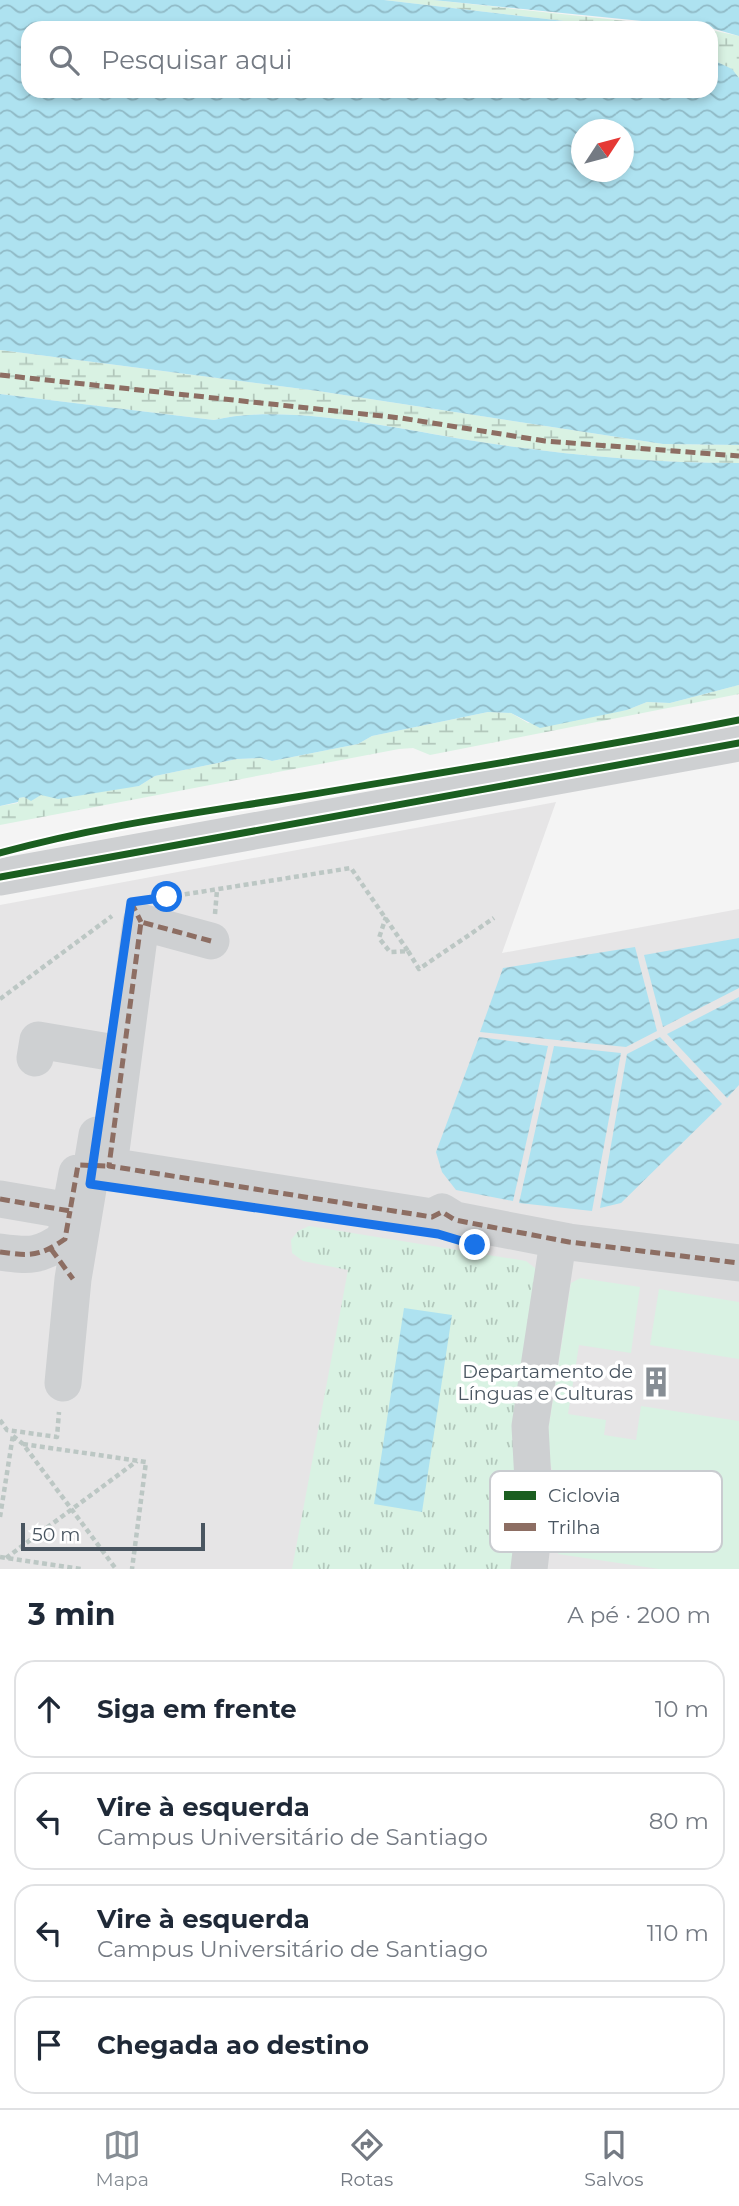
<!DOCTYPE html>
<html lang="pt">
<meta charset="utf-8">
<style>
:root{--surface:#fff;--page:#f2f2f3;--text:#1f2937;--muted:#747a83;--line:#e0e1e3;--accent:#868d94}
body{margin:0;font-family:Montserrat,sans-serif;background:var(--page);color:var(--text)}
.compass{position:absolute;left:571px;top:119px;width:63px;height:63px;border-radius:50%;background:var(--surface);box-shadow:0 4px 10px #0003;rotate:54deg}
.scale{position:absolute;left:21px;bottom:18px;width:184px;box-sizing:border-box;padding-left:7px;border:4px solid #4a5661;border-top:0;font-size:19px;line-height:24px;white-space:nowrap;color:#4a5661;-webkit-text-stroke:5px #fff;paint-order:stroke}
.stop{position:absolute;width:21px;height:21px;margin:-16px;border:5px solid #1a73e8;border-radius:50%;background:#fff}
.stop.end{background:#1a73e8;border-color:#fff;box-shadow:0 2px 7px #0008}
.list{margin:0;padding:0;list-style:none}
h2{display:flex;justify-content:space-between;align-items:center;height:91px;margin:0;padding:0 28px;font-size:30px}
h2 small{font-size:23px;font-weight:400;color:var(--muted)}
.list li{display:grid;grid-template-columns:46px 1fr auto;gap:21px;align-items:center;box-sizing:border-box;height:98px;margin:0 14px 14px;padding:0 14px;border:2px solid var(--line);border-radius:21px}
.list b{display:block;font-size:26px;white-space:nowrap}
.list p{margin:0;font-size:23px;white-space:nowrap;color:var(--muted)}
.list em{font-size:23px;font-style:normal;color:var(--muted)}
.icon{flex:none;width:38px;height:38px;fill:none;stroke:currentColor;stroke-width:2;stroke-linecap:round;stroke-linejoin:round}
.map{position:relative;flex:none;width:739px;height:1569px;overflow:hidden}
.search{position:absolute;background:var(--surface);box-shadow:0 4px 10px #0003;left:21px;right:21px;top:21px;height:77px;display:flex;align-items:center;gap:18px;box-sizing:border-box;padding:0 24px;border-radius:21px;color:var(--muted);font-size:26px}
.sheet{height:539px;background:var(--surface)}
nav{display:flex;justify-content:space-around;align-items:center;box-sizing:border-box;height:98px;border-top:2px solid var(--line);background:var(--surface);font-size:19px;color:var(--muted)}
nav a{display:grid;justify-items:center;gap:4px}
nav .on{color:var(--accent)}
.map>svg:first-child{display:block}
</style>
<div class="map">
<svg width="739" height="1569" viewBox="0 0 739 1569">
<defs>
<pattern id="wetland-marsh" width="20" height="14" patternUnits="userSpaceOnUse" patternTransform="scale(1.75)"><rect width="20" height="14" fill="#d9f2e3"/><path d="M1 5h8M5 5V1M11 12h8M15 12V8" fill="none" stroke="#b2c7bb"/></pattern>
<pattern id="park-tufts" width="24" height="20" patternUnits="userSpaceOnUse" patternTransform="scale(1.75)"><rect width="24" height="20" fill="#d9f2e3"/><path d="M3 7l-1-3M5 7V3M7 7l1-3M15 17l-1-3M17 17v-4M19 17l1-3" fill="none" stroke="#b2c7bb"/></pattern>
<pattern id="water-waves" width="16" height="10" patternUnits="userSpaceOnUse" patternTransform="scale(1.75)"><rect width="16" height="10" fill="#aee2f0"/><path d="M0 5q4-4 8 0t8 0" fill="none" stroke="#90bac6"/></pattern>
</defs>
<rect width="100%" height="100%" fill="#f4f4f4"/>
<path fill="#e6e5e6" d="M556,802l-54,151 237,-44v660h-739v-664z"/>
<path fill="#d9f2e3" d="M580,1278l60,9 -9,66 -52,-8 -11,69 38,6 -2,15 32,5 5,-34 98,15v148h-80l-101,-15c1,-21 3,-40 -1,-61 -3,-20 -10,-35 -10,-55l24,-155z
M659,1289l80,13v57l-89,-14z"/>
<path fill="url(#wetland-marsh)" d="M384,0h49l258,28h-67z
M711,30l28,6v42l-8,-9 -20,-10z
M0,350l318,41 345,53 76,1v18c-91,0 -181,-9 -271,-23 -74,-12 -182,-37 -254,-20l-214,-26z
M739,685v9l-309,61 -17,-7 -14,1 -399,76v-19l18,-3v-5l6,-1 7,3 10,-5 98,-9 16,-10 82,-17 24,-1 11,3 86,-17 14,-8 116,-24 23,1 17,10 99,-13 20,-8 23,1z"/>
<path fill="url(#park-tufts)" d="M309,1226l217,35 9,7 4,10 -19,291h-228l56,-299 -45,-9 -11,-8 -1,-13 7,-9z"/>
<path fill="url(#water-waves)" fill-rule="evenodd" d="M0,0h384l240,28h-596v63h683v-32l21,10 7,9v367l-76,-1 -345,-53 -318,-41zM582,130h42v42h-42z
M433,0h306v36l-28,-8z
M0,394l214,26c72,-17 179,8 254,20 90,14 180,23 271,23v222l-69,18 -23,-1 -20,8 -87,18 -29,-15 -23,-1 -116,24 -14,8 -86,17 -11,-3 -24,1 -82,17 -16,10 -81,13 -17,-4 -10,6 -7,-4 -5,1 -1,4 -18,4z
M739,938v50l-76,39 -19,-72z
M635,947l22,84 -31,16 -146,-15 23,-64z
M739,997v88l-12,13 -60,-64z
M479,1037l69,9 -35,155 -57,-11 -14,-18 -6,-20z
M660,1037l62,67 -101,99 -21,5 27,-154z
M554,1046l67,7 -29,158 -73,-8z
M404,1308l48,7 -30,197 -48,-8z"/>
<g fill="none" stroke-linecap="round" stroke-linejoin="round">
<path stroke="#bcc7c4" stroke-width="4.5" stroke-dasharray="5 3.5" stroke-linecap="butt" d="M168,897l183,-29 57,83 -18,1 -11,-14 7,-21
M215,914l2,-24
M408,951l11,18 75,-51
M0,999l112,-83
M0,1420l7,10 50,7 2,-25
M13,1436l10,8 93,125
M23,1444l123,18 -14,107
M0,1517l13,-82
M0,1557l81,12
M6,1558l131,-97"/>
<path stroke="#ced0d2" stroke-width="37" d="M0,877l739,-134
M211,941l-70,-19 -32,244 323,51 10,-5 13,8 114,22 170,21
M35,1058l3,-18 71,12
M0,1199l70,12 7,-38
M0,1252c30,4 39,5 65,-13l5,-28
M63,1383l10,-104 24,-144
M529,1569l6,-51 -5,-92 26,-171"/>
<path stroke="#8d6e63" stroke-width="5" stroke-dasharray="10 5" stroke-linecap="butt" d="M0,375l401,43 144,23 194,15
M131,902l10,20
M211,941l-70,-19 -32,244 323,51 10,-5 13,8 114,22 170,21
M0,1199l70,12 8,-46 31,1
M51,1249l22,30
M0,1252c30,4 39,5 65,-13l5,-28"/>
<g stroke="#fff" stroke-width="11">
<path id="cycleway" d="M0,853c97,-27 197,-40 296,-56 148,-25 296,-48 443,-77
M0,877l739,-134"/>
</g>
<use href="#cycleway" stroke="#1b5e20" stroke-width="7"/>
</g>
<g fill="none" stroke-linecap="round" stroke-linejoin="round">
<path stroke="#1a73e8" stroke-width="9" d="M167,897l-36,5 -41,282 348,50 37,11"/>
</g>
<defs>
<g id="building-bare" transform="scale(2.415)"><path d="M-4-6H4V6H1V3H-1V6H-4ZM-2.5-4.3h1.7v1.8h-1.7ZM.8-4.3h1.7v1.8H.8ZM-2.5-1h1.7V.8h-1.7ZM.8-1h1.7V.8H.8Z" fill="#868d94" stroke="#fff" stroke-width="2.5" paint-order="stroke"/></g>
</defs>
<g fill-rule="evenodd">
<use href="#building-bare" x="656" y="1382"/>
</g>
<g text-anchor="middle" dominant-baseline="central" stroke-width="7" stroke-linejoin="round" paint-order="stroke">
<g font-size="19" fill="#4a5661" stroke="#fff" text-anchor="end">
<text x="633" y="1371">Departamento de<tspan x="633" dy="22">Línguas e Culturas</tspan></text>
</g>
</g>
<rect x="490" y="1471" width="232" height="81" rx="10" fill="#fff" stroke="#c9ccd0" stroke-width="2"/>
<rect x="504" y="1491" width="32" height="9" fill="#1b5e20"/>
<rect x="504" y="1523" width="32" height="8" fill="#8d6e63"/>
<g font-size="19" fill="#4a5661">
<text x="548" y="1502">Ciclovia</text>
<text x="548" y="1534">Trilha</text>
</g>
</svg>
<svg class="compass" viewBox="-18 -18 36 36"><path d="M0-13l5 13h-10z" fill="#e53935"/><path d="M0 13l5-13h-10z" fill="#747a83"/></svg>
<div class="scale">50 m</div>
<div class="stop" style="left:167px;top:897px"></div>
<div class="stop end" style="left:475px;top:1245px"></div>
<div class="search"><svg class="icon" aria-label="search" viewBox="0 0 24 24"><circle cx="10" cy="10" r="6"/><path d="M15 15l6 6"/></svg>Pesquisar aqui</div>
</div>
<section class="sheet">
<h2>3 min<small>A pé · 200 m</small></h2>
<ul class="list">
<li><svg class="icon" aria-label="ahead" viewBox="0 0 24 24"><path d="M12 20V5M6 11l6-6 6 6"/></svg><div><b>Siga em frente</b></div><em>10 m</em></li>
<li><svg class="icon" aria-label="left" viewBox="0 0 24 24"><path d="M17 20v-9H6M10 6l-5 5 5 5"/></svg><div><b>Vire à esquerda</b><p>Campus Universitário de Santiago</p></div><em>80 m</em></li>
<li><svg class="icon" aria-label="left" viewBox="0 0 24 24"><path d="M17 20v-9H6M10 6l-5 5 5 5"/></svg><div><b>Vire à esquerda</b><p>Campus Universitário de Santiago</p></div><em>110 m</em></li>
<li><svg class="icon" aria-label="arrive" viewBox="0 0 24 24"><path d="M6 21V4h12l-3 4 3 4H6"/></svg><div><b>Chegada ao destino</b></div></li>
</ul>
</section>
<nav>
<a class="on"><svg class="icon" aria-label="map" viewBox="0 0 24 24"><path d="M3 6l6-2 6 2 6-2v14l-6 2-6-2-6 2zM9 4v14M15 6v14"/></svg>Mapa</a>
<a><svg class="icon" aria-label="directions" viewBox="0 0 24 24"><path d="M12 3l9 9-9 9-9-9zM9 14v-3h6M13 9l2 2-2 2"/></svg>Rotas</a>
<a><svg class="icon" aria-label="saved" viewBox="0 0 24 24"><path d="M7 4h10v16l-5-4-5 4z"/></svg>Salvos</a>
</nav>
